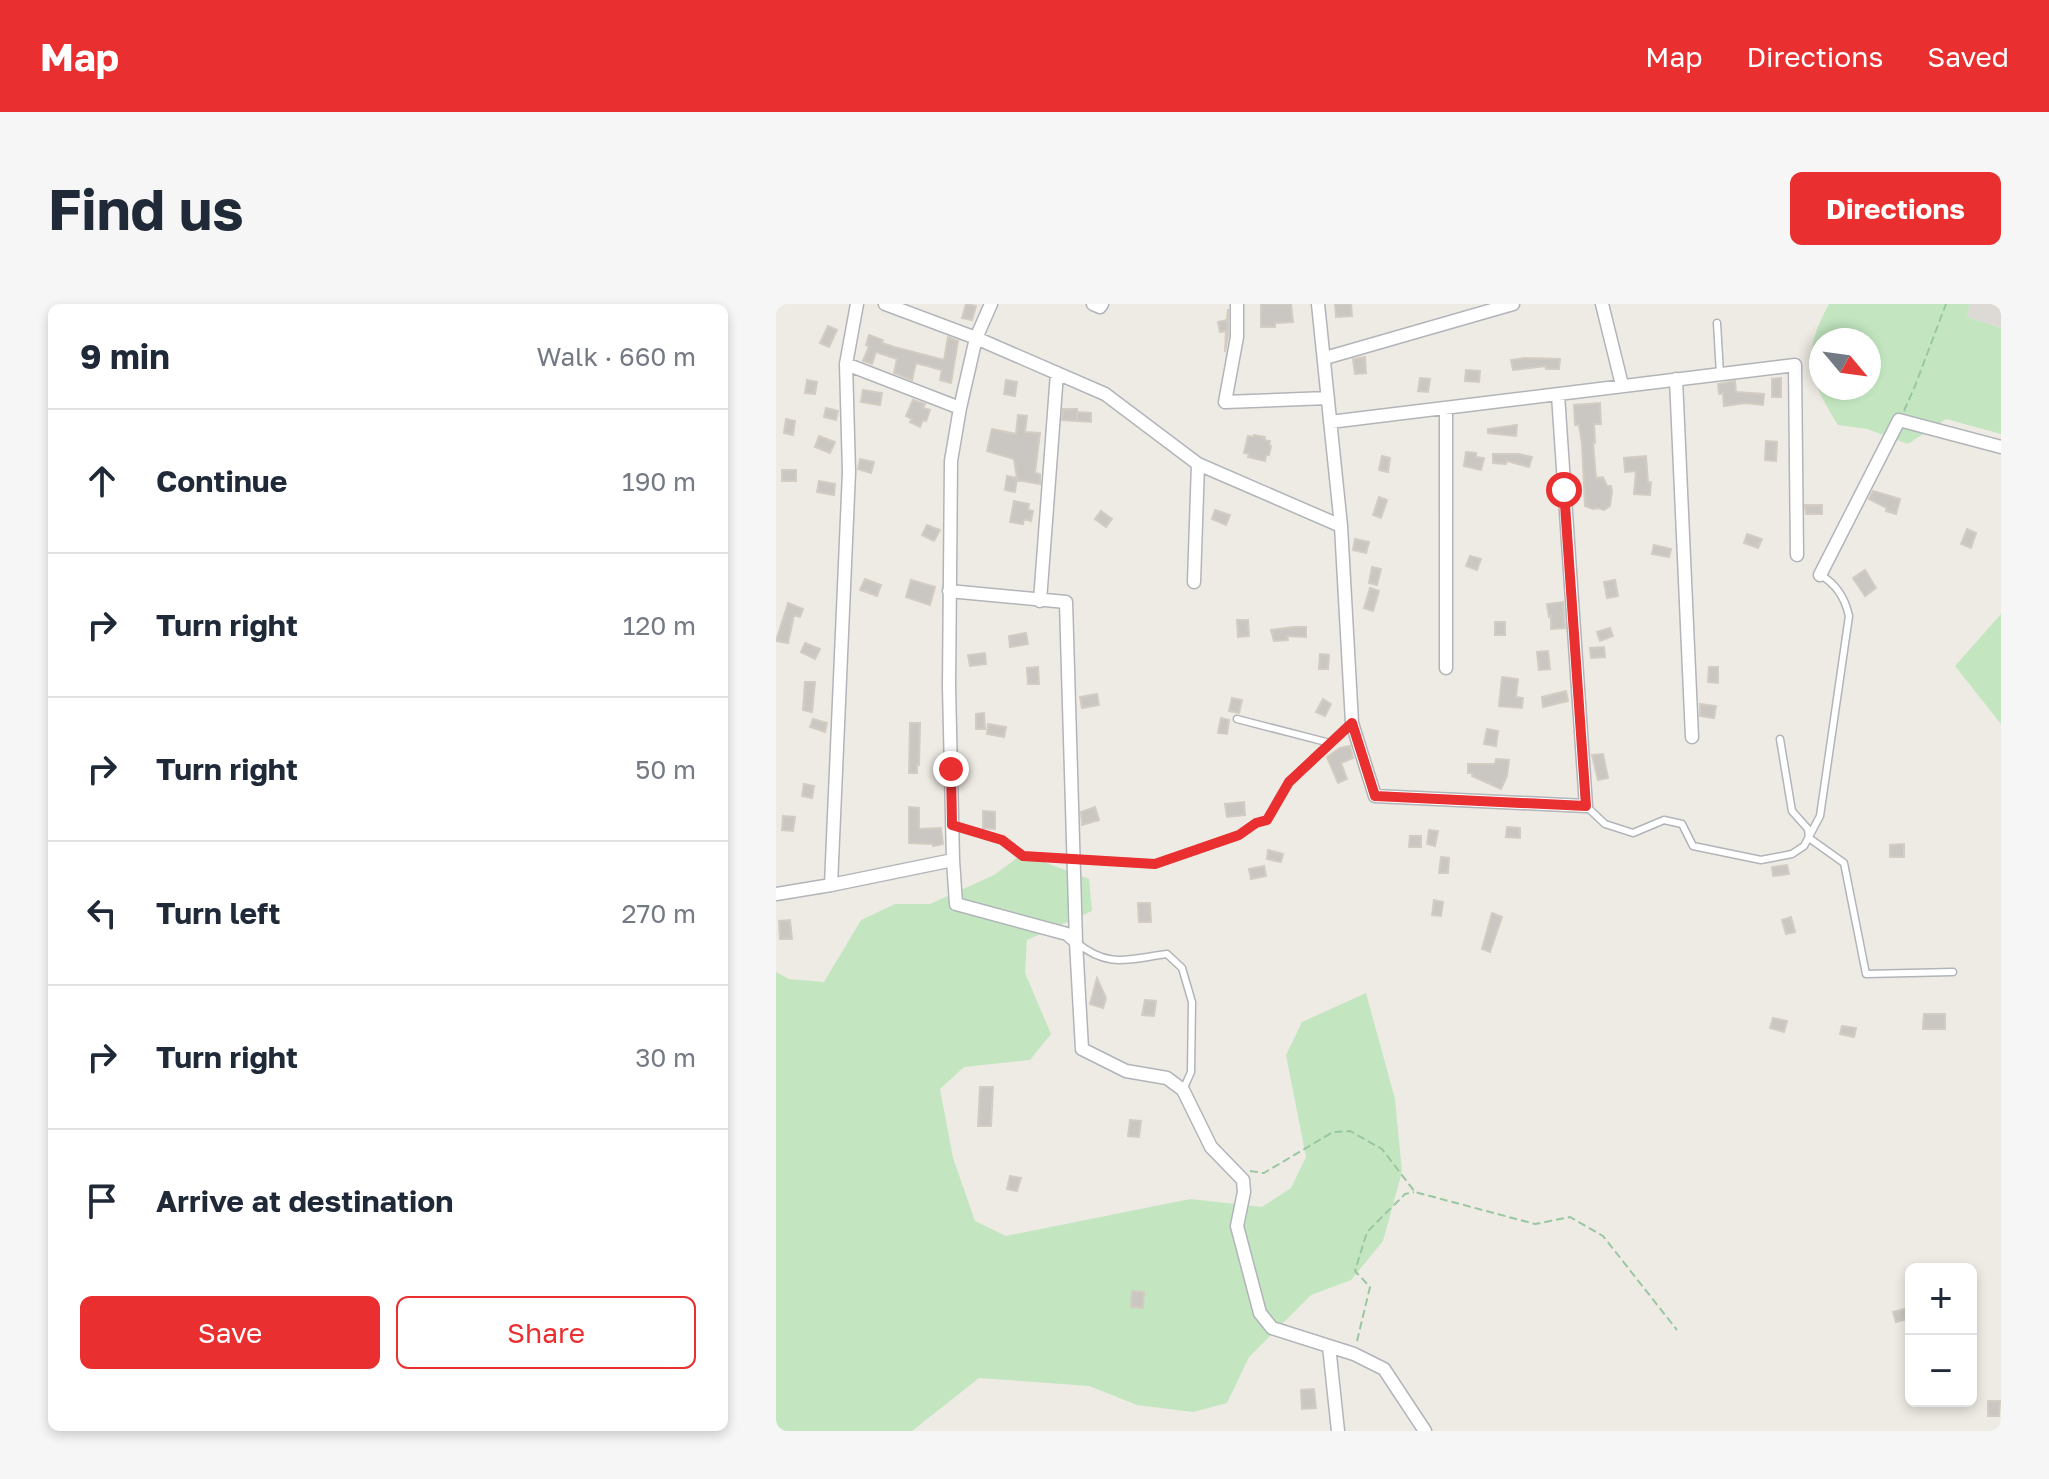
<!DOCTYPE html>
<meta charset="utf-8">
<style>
:root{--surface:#fff;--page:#f6f6f7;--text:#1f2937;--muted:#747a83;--line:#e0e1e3;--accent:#e92f30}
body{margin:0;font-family:"Golos Text",sans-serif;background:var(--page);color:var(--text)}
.controls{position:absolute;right:24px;bottom:24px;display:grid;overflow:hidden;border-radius:12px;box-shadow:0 4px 12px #0003}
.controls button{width:72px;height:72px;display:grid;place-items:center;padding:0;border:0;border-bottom:2px solid var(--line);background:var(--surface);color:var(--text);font:40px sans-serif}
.compass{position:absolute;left:1033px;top:24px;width:72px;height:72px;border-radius:50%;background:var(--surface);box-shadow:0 4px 12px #0003;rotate:119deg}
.stop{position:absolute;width:24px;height:24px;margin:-18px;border:6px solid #e92f30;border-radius:50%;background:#fff}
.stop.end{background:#e92f30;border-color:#fff;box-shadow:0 2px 8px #0008}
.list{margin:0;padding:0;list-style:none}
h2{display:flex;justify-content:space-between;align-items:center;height:104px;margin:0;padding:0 32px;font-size:34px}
h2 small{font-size:26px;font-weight:400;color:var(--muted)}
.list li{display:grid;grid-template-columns:52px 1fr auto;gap:24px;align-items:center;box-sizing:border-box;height:144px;padding:0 32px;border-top:2px solid var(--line)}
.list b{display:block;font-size:30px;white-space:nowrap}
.list em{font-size:26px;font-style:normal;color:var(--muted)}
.actions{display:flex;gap:16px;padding:24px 32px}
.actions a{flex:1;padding:18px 0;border:2px solid var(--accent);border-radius:12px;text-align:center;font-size:28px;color:var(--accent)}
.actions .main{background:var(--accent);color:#fff}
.icon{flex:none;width:44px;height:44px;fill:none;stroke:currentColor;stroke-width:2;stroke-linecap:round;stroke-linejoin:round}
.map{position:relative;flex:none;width:1225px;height:1127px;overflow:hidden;border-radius:12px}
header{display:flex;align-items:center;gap:48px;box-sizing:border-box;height:112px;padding:0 40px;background:var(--accent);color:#fff}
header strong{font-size:38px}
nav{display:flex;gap:44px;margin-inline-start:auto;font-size:28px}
.intro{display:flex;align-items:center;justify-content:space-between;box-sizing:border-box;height:192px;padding:0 48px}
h1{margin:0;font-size:56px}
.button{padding:20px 36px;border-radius:12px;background:var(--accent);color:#fff;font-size:28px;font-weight:700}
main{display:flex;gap:48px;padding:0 48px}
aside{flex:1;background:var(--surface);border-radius:12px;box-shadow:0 4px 12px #0003}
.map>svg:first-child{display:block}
</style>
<header>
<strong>Map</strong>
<nav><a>Map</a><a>Directions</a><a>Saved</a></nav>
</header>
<div class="intro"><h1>Find us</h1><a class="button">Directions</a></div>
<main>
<aside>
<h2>9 min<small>Walk · 660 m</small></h2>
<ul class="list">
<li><svg class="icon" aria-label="ahead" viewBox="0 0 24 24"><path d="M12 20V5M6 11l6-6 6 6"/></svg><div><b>Continue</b></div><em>190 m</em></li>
<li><svg class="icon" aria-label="right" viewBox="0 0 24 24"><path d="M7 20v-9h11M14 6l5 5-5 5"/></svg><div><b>Turn right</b></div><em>120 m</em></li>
<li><svg class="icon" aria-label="right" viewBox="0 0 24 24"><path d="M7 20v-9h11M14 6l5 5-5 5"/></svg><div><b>Turn right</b></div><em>50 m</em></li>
<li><svg class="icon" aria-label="left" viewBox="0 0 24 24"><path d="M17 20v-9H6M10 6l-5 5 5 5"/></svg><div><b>Turn left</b></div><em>270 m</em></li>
<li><svg class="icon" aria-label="right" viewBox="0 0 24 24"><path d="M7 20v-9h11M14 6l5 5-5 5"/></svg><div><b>Turn right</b></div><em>30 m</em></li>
<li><svg class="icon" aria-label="arrive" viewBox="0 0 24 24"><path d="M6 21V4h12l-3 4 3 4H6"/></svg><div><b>Arrive at destination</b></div></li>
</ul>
<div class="actions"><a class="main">Save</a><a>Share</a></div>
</aside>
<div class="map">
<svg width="1225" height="1127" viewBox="0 0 1225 1127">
<rect width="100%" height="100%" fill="#eeebe4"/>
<path fill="#dddad6" d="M1194,0h31v24l-34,-11z"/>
<path fill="#c3e6c0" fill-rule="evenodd" d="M1053,0h141l-3,13 34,11v106l-55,-15 -38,25 -41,-15 -29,-4c-30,-48 -37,-70 -9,-121zM1045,36h48v48h-48z
M1225,310v110l-46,-58z
M246,550l67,25 3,32 -65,29 -2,33 26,61 -21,26 -66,7 -24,22 13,69 22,63 31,15 184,-37 72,8 29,-19 15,-31 -20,-102 16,-33 64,-29 29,106 7,73 -19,69 -32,39 -40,15 -62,62 -22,46 -34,9 -56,-7 -48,-19 -110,-8 -67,53h-136v-459l13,7 35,3 37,-62 34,-16h35l64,-29z"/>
<path fill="#cac6c1" stroke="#d3ccc2" stroke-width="2" d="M190,0l10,2 -4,14 -10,-2z
M485,0h30l2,18 -18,1v4h-14z
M559,0h16l1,12 -16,1z
M452,5v27l-3,16 1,-21 -6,1 -2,-10 9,-2z
M52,22l9,4 -8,17 -9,-4z
M93,31l14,5 -1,3 12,4 50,13 4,-23 10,4 -7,42 -11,-3 2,-10 -26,-7 -4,17 -18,-7 3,-14 -21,-7 -4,12 -9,-3 6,-15 -3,-1z
M589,53l1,16 -11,1 -2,-15z
M749,54l35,1 -1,10h-13v-3l-33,4 -2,-10z
M690,66l14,1 -1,11 -14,-1z
M644,74l10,1 -2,13 -10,-1z
M1005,74v19h-9v-18z
M31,76l10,2 -2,12 -10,-1z
M230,76l11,2 -2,14 -11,-2z
M959,77l1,11 28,2 -1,11 -18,-2 -21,3 -1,-13 -4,1 -1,-10z
M87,86l19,3 -2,12 -19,-3z
M137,96l12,4 -2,4 7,2 -4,11 -3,-1 -3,7 -10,-5 2,-3 -6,-3z
M824,99l1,21h-7l1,19h-2l3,35 7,-1 4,9h4l1,5 -2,15 -6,4 -6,-2 -5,1 -8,-3 -3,-62 -3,-19h-4l-1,-20z
M50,104l12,3 -2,9 -12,-3z
M287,105h14v10v-7l14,1v9l-29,-2z
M242,111l9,1 -2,16 15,1 -5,40 5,1v10l-23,-4v-2l-2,14 -10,-2 2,-14 10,2 -3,-19 -27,-8 5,-22 24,5z
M10,115l9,2 -2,14 -9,-2z
M741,121l-1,11 -28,-3v-4z
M478,131l11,2 -1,3 6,1 -1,4 2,1 -2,9h-3l-1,6 -17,-4 1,-3 -5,-1 4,-17 5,1z
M43,132l16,6 -5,11 -15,-6z
M990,137l11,1 -1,19 -11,-1z
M690,148l10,1v4l8,1 -3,12 -17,-4z
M717,150h26l13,3 -3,10 -22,-6 -1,3 -13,-1z
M606,152l8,2 -2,14 -9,-2z
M870,152l2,26h3l-1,13 -16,-1 2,-23 -11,1 -1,-14z
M84,155l14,3 -3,11 -13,-4z
M6,166h14v11h-14z
M43,177l16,3 -1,11 -17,-3z
M1097,187l27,8 -4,15 -10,-3 1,-3 -18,-9z
M603,193l8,3 -6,18 -8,-3z
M238,197l15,3 -1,6 5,1 -2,10 -7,-2 -1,5 -13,-2z
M1029,201h17v9h-16z
M439,206l15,5 -4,10 -14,-6z
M325,207l11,8 -6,8 -11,-8z
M151,221l13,5 -6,11 -12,-6z
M1191,225l9,4 -5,15 -10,-4z
M971,230l15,5 -4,9 -14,-5z
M579,235l14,3 -3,11 -13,-3z
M878,241l17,4 -2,8 -17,-3z
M694,252l11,3 -4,11 -11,-4z
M596,263l9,2 -4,16 -8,-2z
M1089,266l11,18 -11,8 -12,-18z
M89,275l16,6 -4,11 -17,-6z
M135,276l24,7 -5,18 -24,-8z
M839,276l3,16 -11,2 -3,-16z
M594,284l9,3 -6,20 -9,-3z
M787,298l2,26 -14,1v-13l-2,1 -2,-13z
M12,299l15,6 -3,8 -6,-2 -6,28 -12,-2z
M461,316h11l1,16 -11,1z
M719,318h10v13h-10z
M518,323h12v10l-19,-1 1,4 -14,1 -3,-11z
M834,324l3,8 -13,5 -3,-9z
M250,329l2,11 -18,3 -1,-11z
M29,339l15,6 -5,10 -14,-7z
M828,343l1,10 -14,1 -1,-10z
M772,347l2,18 -11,1 -2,-18z
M209,349l1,11 -16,2 -2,-11z
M544,350l9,1 -1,14h-9z
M262,363l1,17h-11l-1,-16z
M933,363h9v16l-10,-1z
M726,373l16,2 -2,18 7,1 -1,10 -23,-2z
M29,378h10l-3,30 -9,-2z
M790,387l2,10 -25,6 -1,-10z
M321,390l2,11 -17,3 -2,-11z
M456,394l10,2 -3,13 -10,-2z
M547,395l8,5 -6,12 -9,-4z
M924,400l16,2 -2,12 -14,-2z
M208,409l1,16h-9v-15z
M445,414l8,2 -2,14 -9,-1z
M37,415l14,4 -2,9 -15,-5z
M134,419h10l-1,42h-2v8h-8z
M212,420l18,3 -2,10 -17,-3z
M711,425l11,2 -2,15 -12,-2z
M574,442l3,12 -12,5 6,16 -9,4 -11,-26 13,-9z
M827,450l5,24 -10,2 -6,-25z
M720,455l13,1 -2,16 -6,13 -29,-13 1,-3h-5v-9h27z
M28,480l10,2 -2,12 -10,-2z
M468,498l1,13 -18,2 -2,-13z
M133,503l10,1v21l22,-1 2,16 -10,2v-2l-24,-1z
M319,503l4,13 -17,5 -1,-13z
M207,507l12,1v17l-12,-1z
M7,512l12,1 -2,14 -11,-1z
M731,523l13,1v10l-14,-1z
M653,526l9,1 -3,15 -8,-2z
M634,532h11v11h-12z
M1128,540v13h-14v-12z
M492,546l15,4 -2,8 -14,-3z
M665,553l8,1 -1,15h-9z
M1011,561l2,9 -16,2 -1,-9z
M488,562l2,10 -15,3 -2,-10z
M658,596l9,2 -2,14 -9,-1z
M362,599h12l1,19h-12z
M716,609l10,4 -12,35 -8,-3z
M1015,613l4,15 -9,2 -4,-14z
M14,616l2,19h-12l-1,-18z
M321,674l9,20 -3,10 -13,-4z
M369,696l11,1 -2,15 -12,-1z
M1148,710h21v15h-22z
M997,714l14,3 -3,11 -14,-4z
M1066,722l14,2 -2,9 -14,-3z
M204,783h13l-2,39h-13z
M354,816l11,1 -2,16 -11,-1z
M234,872l11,2 -4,13 -10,-2z
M356,987l12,1 -1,16 -12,-1z
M1133,1004l2,10 -15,4 -3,-10z
M538,1085l2,19 -14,1 -1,-19z
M1212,1097h12l-1,15h-11z"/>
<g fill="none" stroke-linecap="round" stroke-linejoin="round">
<g stroke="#b1b5b9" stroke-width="9">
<path id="lane" d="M941,19l3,51
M461,415l93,24
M1004,435l12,72 16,18 1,9 35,25 22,111 87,-2
M810,502l19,18 28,9 31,-13 18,4 11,22 68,14 31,-6 12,-8 16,-30 29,-200c-4,-18 -12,-32 -29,-41
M176,521l50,15 21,16 132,8 84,-29 17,-12 11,-3 22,-38 61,-58
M300,638c32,27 53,17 91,12l15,14 10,34 -1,70 -8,18"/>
</g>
<g stroke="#b1b5b9" stroke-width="15">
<path id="street" d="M109,0l91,34 129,56 93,70 143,62
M215,0l-15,34 -16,70 -9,53 -2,225 4,174 3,44 111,30 9,8
M317,0l7,3 2,-3
M461,0v33l-12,65 103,-4
M542,0l23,222 11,197 23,73 211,10 -28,-411
M826,0l20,81
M549,54l188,-54
M70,60l114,44
M900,75l16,358
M554,118l465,-57 2,190
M1044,271l79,-155 102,27
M418,278l4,-118
M173,287l117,11 10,340 6,107 44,22 41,7 16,12 28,57 32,33 1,12 -7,34 23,87 12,15 82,26 30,15 41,62
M264,297l17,-228
M670,364v-260
M55,581l18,-413 -3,-108 11,-60
M0,590l55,-9 122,-25
M553,1042l9,85"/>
</g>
<path stroke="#99c7a3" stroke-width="2" stroke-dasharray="8 4" stroke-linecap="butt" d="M1128,107l11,-25 31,-82
M474,867l14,2 69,-41 17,-1 32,18 33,43 120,32 35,-7 33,19 74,94
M581,1037l13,-54 -15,-16 12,-39 38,-38 9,-2"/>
<use href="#lane" stroke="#fff" stroke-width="6"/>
<use href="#street" stroke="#fff" stroke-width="12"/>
</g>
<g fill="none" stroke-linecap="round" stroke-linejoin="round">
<path stroke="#e92f30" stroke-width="10" d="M175,465l1,56 50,15 21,16 132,8 84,-29 17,-12 11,-3 22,-38 63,-59 23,73 211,10 -22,-316"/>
</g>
</svg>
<div class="controls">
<button>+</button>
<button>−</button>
</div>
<svg class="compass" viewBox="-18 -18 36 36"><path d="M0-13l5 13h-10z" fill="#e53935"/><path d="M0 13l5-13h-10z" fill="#747a83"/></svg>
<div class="stop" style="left:788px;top:186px"></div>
<div class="stop end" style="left:175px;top:465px"></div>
</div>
</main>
